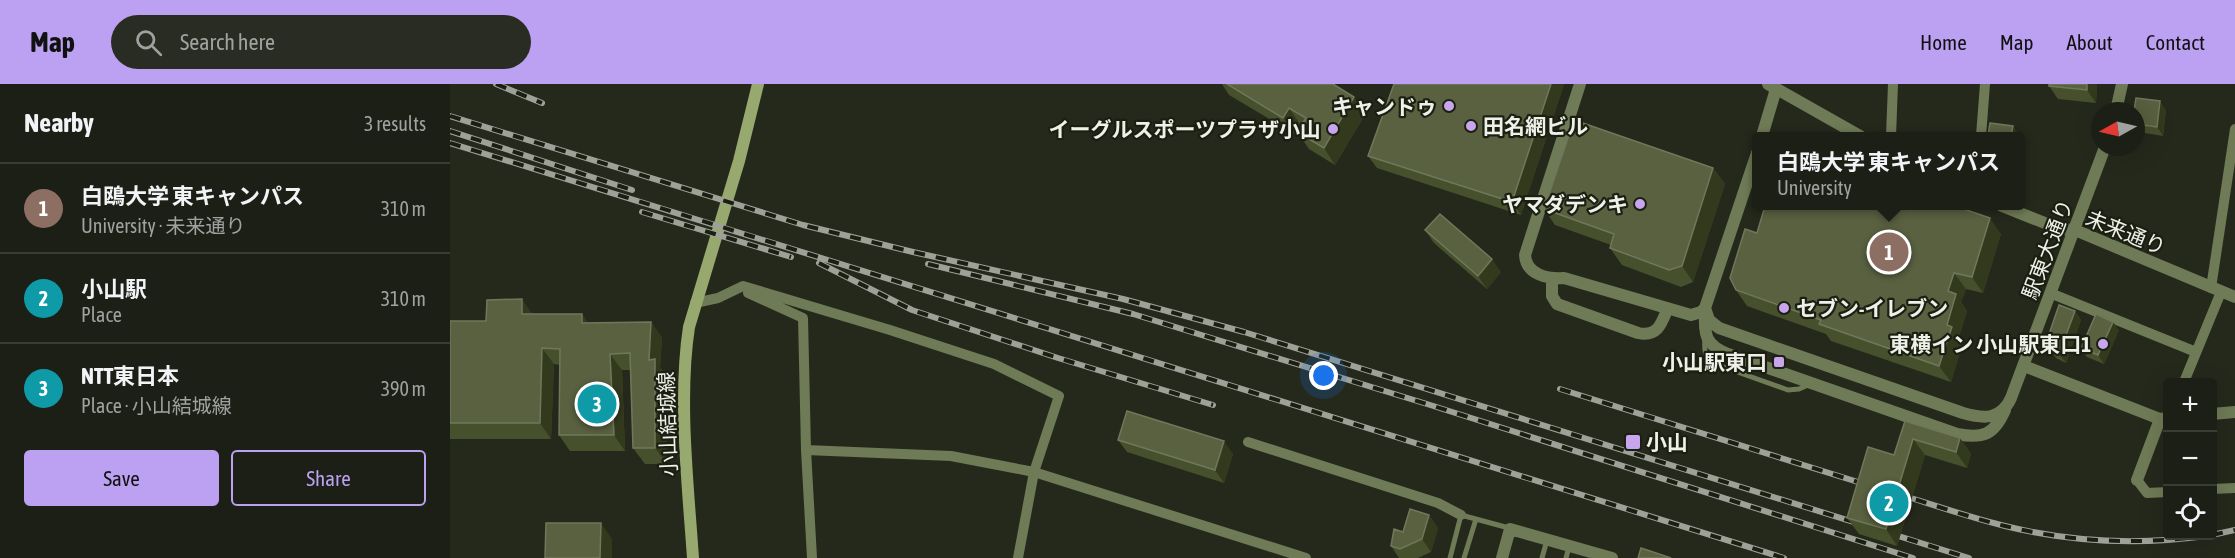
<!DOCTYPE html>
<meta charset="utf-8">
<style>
:root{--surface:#1c1f15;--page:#292c22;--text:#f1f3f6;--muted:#a0a2a0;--line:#3a3d34;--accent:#bca0f2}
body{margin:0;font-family:"Asap Condensed","Noto Sans JP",sans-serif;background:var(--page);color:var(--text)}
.controls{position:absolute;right:18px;bottom:18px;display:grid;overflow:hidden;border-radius:6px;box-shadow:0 6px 24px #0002}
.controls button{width:54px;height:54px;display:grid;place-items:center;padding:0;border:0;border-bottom:2px solid var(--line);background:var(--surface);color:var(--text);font:30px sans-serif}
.compass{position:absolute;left:1641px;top:18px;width:54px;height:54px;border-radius:50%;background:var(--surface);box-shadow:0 6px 24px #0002;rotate:262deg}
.you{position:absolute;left:874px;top:292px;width:21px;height:21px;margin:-15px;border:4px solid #fff;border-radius:50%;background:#1a73e8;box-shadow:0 0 0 9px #1a73e833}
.badge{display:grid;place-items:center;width:39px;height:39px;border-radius:50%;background:var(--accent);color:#fff;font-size:20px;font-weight:700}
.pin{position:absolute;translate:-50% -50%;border:3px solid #fff;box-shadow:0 2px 6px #0006}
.popup{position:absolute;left:1302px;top:48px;width:273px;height:78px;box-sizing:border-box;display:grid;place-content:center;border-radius:6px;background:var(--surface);filter:drop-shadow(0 2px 4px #0005);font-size:20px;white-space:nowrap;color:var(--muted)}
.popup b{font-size:22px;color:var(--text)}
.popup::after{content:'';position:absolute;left:50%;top:100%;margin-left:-12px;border:12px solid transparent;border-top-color:var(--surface)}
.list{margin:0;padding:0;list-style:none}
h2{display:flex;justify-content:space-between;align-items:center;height:78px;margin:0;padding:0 24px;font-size:26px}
h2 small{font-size:20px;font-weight:400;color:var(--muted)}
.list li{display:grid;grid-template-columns:39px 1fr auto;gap:18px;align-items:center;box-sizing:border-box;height:90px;padding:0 24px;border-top:2px solid var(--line)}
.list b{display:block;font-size:22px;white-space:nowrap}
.list p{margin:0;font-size:20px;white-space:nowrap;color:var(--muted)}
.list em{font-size:20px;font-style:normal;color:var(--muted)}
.actions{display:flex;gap:12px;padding:18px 24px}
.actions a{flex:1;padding:14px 0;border:2px solid var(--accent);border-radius:6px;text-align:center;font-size:21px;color:var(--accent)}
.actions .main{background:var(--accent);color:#111}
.icon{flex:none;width:33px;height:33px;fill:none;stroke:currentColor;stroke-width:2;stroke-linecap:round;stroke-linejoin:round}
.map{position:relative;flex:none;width:1785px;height:474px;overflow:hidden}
header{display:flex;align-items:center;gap:36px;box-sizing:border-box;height:84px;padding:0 30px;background:var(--accent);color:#111}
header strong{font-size:28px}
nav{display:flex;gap:33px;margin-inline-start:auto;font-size:21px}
.search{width:420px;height:54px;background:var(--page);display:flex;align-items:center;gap:15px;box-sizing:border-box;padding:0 21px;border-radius:33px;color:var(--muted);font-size:22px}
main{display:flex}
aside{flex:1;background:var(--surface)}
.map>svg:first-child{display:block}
</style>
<header>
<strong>Map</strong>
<div class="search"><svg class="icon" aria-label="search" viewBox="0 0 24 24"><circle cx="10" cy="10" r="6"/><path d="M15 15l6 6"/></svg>Search here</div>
<nav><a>Home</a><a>Map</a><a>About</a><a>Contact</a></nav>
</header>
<main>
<aside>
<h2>Nearby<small>3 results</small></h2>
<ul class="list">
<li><span class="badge" style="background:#8d6e63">1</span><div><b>白鴎大学 東キャンパス</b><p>University · 未来通り</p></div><em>310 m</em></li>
<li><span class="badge" style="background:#0f9aa8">2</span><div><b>小山駅</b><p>Place</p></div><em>310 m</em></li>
<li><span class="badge" style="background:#0f9aa8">3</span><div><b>NTT東日本</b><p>Place · 小山結城線</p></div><em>390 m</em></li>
</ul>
<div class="actions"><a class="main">Save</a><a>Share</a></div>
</aside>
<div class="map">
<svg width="1785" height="474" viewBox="0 0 1785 474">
<rect width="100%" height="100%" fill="#25291c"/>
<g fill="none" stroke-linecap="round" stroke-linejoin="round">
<path stroke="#6f7a56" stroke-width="5" d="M1255,254c-1,12 -1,19 10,26l73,26 11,-1 11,-5
M1000,474l11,-43 48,13
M1014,474l12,-39
M1092,474l5,-18
M1116,474l3,-11"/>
<path stroke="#6f7a56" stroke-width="10" d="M1441,52l2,-52
M1531,52l4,-52
M1761,204l24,-159
M298,209l55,25 3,132 6,108
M1600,209l146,59
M245,219l23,-5 25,-12 147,44 104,34 65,32 -25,76 -16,86
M1734,298l37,-90
M798,358l190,61 23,12
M356,366l145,6 83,16 272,86
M1687,396l10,13 21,-1
M1762,405l23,-1"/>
<path stroke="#6f7a56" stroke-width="12" d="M1130,0l-55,171c1,20 23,24 39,23l127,37 10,-3 4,-4
M1318,0l92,52
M1666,27l6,-27
M1312,52l14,-47
M1307,69l-52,155c0,24 -3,36 23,46l229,80c26,5 37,1 48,-24
M1552,122l58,23 15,1 160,67
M1102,195v17l5,8 81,29c19,4 23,-8 29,-23
M1255,224l4,12 10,8 244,85c21,6 38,7 48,-15l94,-251
M1574,282l136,53 8,-1
M1762,330l23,-2
M1687,396l23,-61
M1052,474l8,-29 102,29"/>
<path stroke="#98a96f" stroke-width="12" d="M243,474c-5,-73 -15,-160 -4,-231l50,-166 19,-77"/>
<g stroke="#9ea197" stroke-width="6">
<path id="rail" d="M46,0l46,19
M0,32l353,109 110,27 210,47 121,33 725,226
M0,47l182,59
M0,59c445,137 890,277 1334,415
M192,128l149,45
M369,179l93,47 146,48 155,47
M478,180l205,50 294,90 486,154
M1110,305l314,98
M1445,409c36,11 73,24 110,33 65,16 135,19 201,10
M1762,451l23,-5"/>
</g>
<use href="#rail" stroke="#1b1f12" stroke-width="4" stroke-dasharray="11" stroke-linecap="butt"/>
</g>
<path fill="#47502c" d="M772,0h111l33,29 -31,52 -26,-16 -12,-17 5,-7 -2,-1 -5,10 -66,-39z
M944,0h170l-43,131 -144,-47 -9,-12z
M1599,0h48l-1,19 -38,-4 -9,-13z
M1716,26l-3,26 -24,-4 -3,-3v-18z
M1263,84l12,16 -32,98 -12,5 -59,-22 -12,-17 1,-3 -56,-20 -11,-16z
M975,146l76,42 -14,17 -53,-46z
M1307,149l244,1 -18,59 -17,-4 -5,13 6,9 -8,26 4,6 -12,39 -120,-41 -5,-7 -79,-28 -11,-16z
M1625,227l6,9 -15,43 -10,-5 -6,-8z
M83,230h49l6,9 63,-1 11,16 -2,29 6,8 1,89h-22l-12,-16 -3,-78h-8l3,81h-55l-11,-16 1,-70 -6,-1 -3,75h-101v-118h36z
M1669,246l-15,34 -17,-7 -6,-9z
M1455,337l55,17 11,16 -4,14 -42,-13 -28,91 -38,-12 -12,-16 47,-63z
M668,356l115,14 -9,29 -97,-31z
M979,431l9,13 -7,24 -13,6h-19l-8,-12 12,-14z"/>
<path fill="#32391d" d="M1101,0h13l-43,131 -9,-13z
M1637,0h10l-1,19 -9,-13z
M904,13l12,16 -31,52 -11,-17z
M1710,17l6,9 -3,26 -6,-9z
M839,24l11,16 -5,10 -12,-16z
M1563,42l7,10h-9z
M1263,84l12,16 -32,98 -11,-16z
M1540,134l11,16 -18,59 -11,-16z
M1042,175l9,13 -14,17 -9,-13z
M1504,189l12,16 -5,13 6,9 -8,26 4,6 -12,39 -12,-16 8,-41 1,-34z
M72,215l11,16 -11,-1z
M1625,227l6,9 -15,43 -7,-9z
M132,230l11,16 -11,-7z
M201,238l11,16 -2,29 6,8 1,89 -12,-16 -6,-88z
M1663,238l6,8 -15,34 -6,-9z
M92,264l12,16 -3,75 -11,-16z
M160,270l12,16 3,81 -11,-16z
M1510,354l11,16 -4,14 -11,-16z
M1463,355l12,16 -28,91 -11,-17z
M774,357l9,13 -9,29 -9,-13z
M979,431l9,13 -7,24 -9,-13z
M151,439l11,16v19h-12z"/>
<path fill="#596141" stroke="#70785b" stroke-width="1.5" d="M777,0h106l21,13 -30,51 -27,-16 9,-14 -17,-10 -6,10z
M944,0h157l-39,118 -144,-46z
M1599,0h38v6l-38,-4z
M1686,14l24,3 -3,26 -21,-3v-13h-2z
M1124,36l139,48 -31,98 -13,4 -59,-22 4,-14 -70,-25z
M1540,39l23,3 -2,10h-23z
M1315,122h190l35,12 -18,59 -18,-4 -6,18 8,3 -9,31 5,2 -13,39 -120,-42 2,-4 -85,-30 -6,-12 15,-49 12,4z
M990,130l52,45 -14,17 -53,-46z
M72,215v15h60v9l69,-1 -2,38 6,-1v89h-22l-3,-95 -20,1 4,81h-55l1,-86 -18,-1 -2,75h-90v-102h36l1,-21z
M1609,221l16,6 -16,43 -9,-4 -3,-10z
M1646,230l17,8 -15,33 -17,-7z
M677,327l97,30 -9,29 -97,-30z
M1455,337l55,17 -4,14 -43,-13 -27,90 -39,-11 21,-71 26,8z
M960,425l19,6 -7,24 -22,10 -9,-3 3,-17 9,3z
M96,439h55l-1,35h-55z
M1191,464l30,10h-33z"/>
<g fill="#c9a5ee" stroke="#1b1f12" stroke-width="2">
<circle cx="999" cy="22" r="6"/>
<circle cx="1021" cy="42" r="6"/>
<circle cx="883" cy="45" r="6"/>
<circle cx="1190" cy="120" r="6"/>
<circle cx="1334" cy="224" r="6"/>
<circle cx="1653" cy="260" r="6"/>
<rect x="1323" y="272" width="12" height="12" rx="3"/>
<rect x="1175" y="350" width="16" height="16" rx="3"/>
</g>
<g text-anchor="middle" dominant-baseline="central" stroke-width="4.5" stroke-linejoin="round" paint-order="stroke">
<g font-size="21" font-weight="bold" fill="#eff1e9" stroke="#1b1f12" text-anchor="end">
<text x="987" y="22">キャンドゥ</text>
<text x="1033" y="42" text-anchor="start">田名網ビル</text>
<text x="871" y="45">イーグルスポーツプラザ小山</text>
<text x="1178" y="120">ヤマダデンキ</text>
<text x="1346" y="224" text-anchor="start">セブン-イレブン</text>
<text x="1641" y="260">東横イン 小山駅東口1</text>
<text x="1317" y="278">小山駅東口</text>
<text x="1196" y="358" text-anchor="start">小山</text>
</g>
<g font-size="21" fill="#eff1e9" stroke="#1b1f12">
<text transform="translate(1676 148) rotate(22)">未来通り</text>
<text transform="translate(1597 165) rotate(-69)">駅東大通り</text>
<text transform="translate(217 340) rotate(-92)">小山結城線</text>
</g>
</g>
</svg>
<div class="controls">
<button>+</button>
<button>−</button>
<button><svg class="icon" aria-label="locate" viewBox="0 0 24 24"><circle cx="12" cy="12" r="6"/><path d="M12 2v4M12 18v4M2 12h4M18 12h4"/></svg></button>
</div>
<svg class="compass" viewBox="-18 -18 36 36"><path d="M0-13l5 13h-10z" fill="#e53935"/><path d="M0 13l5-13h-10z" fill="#a0a2a0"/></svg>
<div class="you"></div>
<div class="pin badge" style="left:1439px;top:168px;background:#8d6e63">1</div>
<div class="popup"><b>白鴎大学 東キャンパス</b>University</div>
<div class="pin badge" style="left:1439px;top:419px;background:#0f9aa8">2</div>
<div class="pin badge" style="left:147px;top:320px;background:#0f9aa8">3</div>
</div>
</main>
